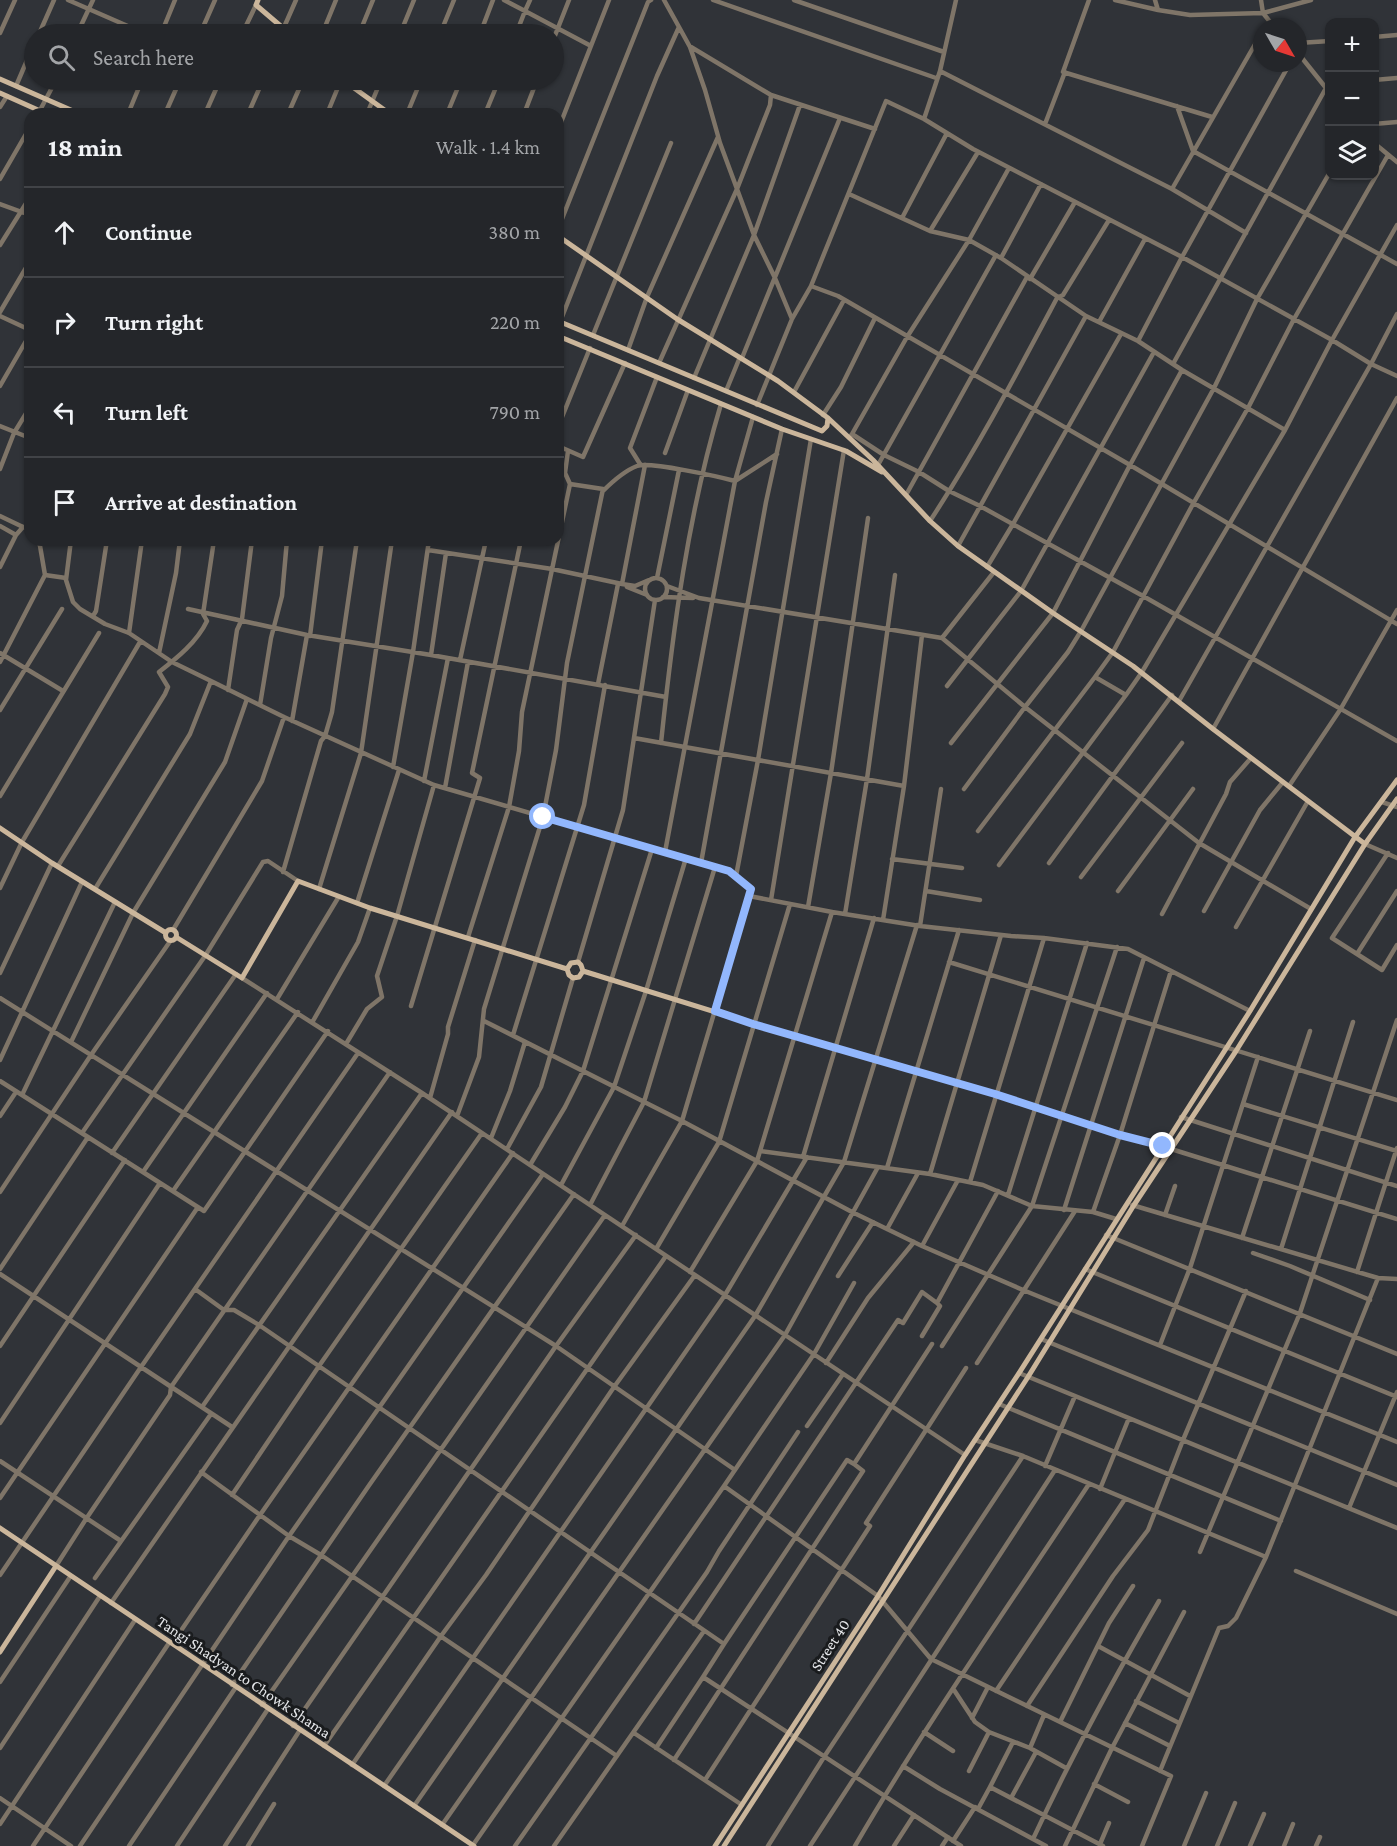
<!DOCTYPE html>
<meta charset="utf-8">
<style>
:root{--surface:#24262a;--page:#2c2e32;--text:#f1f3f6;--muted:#a3a5a8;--line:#414347}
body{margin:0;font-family:"Crimson Pro",serif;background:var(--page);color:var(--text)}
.controls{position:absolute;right:18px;top:18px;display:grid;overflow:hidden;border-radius:12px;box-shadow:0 2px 4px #0004}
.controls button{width:54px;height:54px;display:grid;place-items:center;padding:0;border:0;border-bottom:2px solid var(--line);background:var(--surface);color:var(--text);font:30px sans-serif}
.compass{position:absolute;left:1253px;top:18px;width:54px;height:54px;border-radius:50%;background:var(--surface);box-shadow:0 2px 4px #0004;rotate:129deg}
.stop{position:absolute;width:18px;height:18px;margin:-14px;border:4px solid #92b7fd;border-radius:50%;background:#fff}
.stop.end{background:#92b7fd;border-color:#fff;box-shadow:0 2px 6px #0008}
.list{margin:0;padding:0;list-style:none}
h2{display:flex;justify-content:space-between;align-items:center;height:78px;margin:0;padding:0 24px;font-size:26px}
h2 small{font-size:20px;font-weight:400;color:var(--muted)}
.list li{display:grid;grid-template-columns:39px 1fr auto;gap:18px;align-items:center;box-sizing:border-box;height:90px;padding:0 24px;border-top:2px solid var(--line)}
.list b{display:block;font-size:22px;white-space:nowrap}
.list em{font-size:20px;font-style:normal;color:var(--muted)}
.icon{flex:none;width:33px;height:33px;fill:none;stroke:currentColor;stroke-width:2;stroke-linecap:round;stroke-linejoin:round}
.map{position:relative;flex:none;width:1397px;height:1846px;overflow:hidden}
.search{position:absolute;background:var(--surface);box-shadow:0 2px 4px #0004;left:24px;top:24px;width:540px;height:66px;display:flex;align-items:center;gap:15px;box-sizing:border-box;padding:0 21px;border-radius:33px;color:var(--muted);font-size:22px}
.panel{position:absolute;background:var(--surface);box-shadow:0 2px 4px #0004;left:24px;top:108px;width:540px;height:438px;border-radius:18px}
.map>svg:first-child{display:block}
</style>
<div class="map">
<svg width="1397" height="1846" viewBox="0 0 1397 1846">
<rect width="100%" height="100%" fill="#303338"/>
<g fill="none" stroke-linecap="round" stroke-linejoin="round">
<path stroke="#7f7568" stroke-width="4.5" d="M68,0l78,34
M504,0l21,11 5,-11
M713,0l223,78
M794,0l150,52
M1089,0l-26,72 149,45
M1115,0l43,10 32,5 73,-2 48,-13
M1155,0l3,10
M1261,0l2,13 11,14
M679,27l11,20 15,43 15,53 34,92 21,43 17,41
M0,33l15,-33
M39,34l15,-34
M77,34l16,-34
M161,34l14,-34
M200,34l15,-34
M242,34l14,-29
M281,34l15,-34
M322,34l14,-34
M359,34l14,-34
M400,34l14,-34
M440,34l14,-34
M480,34l13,-34
M516,34l9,-23 66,35
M1374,37l23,-2
M554,38l15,-38
M1298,43l32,-2
M691,47l80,48
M1298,53l32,40
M940,71l16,-71
M248,80l13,5
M1374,80l23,-2
M16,86l18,-42
M1177,106l16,45 204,113
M0,107l7,-11
M38,114l18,-34
M128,114l14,-34
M165,114l15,-34
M205,114l15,-34
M248,114l15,-34
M288,114l15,-34
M327,114l14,-34
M367,114l14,-34
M407,114l14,-34
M447,114l14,-34
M485,114l14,-34
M524,114l13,-34
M924,119l16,-48 232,118 74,44
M1045,124l20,-52
M1374,124l23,-2
M558,130l51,-130
M1374,143l23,19
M1388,155l-94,164 -46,89 -55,96 -80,148 -18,25 31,18 16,-23 143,-242 47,-90 65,-115
M0,179l30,-52
M1172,189l90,-157
M849,194l81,37 39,9 32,18 85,58 52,25 44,29 103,60
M0,204l30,11
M902,218l45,-85
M558,229l90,-227 3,-2
M930,231l48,-79
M0,245l30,-48
M1001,258l40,-74
M1030,279l45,-77
M811,286l75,-185 38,18 49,30 209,108 150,83 39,24 26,12
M0,312l30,-51
M0,316l30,14
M560,322l97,-246 22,-49 -15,-27
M1099,322l46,-83
M593,335l78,-192
M1138,341l44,-84 108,-194
M628,350l19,-53 71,-160
M742,358l98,-240
M659,363l78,-174 33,-84 1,-10 104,34
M1173,364l153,-276
M694,378l60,-143 46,-130
M0,386l30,-52
M726,391l14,-34
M794,392l50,-92
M757,405l35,-86 19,-33 27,10 292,169 52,-95
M823,415l18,-28 34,-69
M0,426l30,12
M558,427l32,-79
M852,434l55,-97 62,-97 40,-72
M850,437l2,-3 32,21 35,17 30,19 31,15 163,90 254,145
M558,446l25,11 42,-94
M665,453l23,-63
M640,464l-10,-16 27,-71
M878,465l118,-210
M0,469l14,-36 16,-26
M603,491c10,-10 21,-20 34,-25 11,-5 83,11 98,15l42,-27
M906,495l121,-218
M0,516l23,11 7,1
M930,521c47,-72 87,-148 127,-223l6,-3 46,-75
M0,526l16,9 7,-8
M71,540l-5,40 7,22 7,7 25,15 24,9 43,29 39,19 -21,53 -95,155
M958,546l128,-230
M428,550l124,19 70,15 13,2 14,-6
M0,567l16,-32
M987,567l26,-43 108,-190
M45,575l21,3
M657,578l22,-108
M645 589a11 11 0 1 1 22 0a11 11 0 1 1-22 0Z
M622,584l23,-119
M667,586l32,12 243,40 83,69 174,136 112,66
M627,587l20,8
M663,597l30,1
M188,609l119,26 124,20 235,42
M93,616l3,-5 11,-71
M129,633l13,-93
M310,636l12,-96
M942,638l52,-66
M0,653l63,38
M159,653l17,-80 4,-33
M431,655l15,-102
M460,660l26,-120
M0,662l45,-87 -6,-35
M211,681l73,36 150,68 295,86 22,18 -69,232 -60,105
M598,684l20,-100
M947,686l74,-95 133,-239
M228,690l9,-60 5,-11 10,-79
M1179,701l192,-337 26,-50
M260,705l11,-67 11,-42 5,-56
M0,710l62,-101
M292,721l15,-86
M1213,729l184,-331
M634,738l270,48
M661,743c12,-114 27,-229 60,-339
M951,743l102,-130 77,-148 267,159
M393,767l20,-115 16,-112
M424,781l24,-123
M1289,786l51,-76 57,-100
M445,788l23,-126
M964,789l61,-82 43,-55 13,-21 133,-243 43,-89 73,-127
M0,796l99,-163
M1382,802l15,5
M978,831l117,-154
M1365,844l32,14
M665,852l70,-371 18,-64
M1388,853l-56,85 50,32 15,-25
M892,859l70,9
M701,863l65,-361 16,-73
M1049,863l123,-168
M999,865l127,-170
M58,866l107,-172 3,-7 -9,-15c18,-14 38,-30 48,-51l-4,-7 11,-74
M283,872l38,-131 4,-5 7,-24 25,-172
M736,876l22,-116 53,-321
M1081,877l101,-134
M0,888l22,-46 118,-200
M319,889l42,-136 31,-213
M926,891l54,9
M1118,891l75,-102
M749,896l83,16 88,14 91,10 33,2 84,11 122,62
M771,900l73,-450
M357,903l42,-133
M808,907l23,-134 37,-255
M1204,911l56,-101 23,-28
M845,914l22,-135 28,-204
M1162,914l64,-120 4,-12 21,-24
M883,920l21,-134 18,-151
M920,926l21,-137
M1236,927l72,-126
M173,930l89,-149 22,-64
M468,937l41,-130 10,-56 3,-39 48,-228
M1357,954l40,-63
M578,962l45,-152 32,-210
M949,962l448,138
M0,973l52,-110
M242,978l180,115 543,362
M0,998l556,348 179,124
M277,999l61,-101
M411,1006l69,-228 -8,-5 49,-233
M313,1021l45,-79 12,-34
M484,1021l198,100 170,91 70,34 101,44 374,152
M513,1035l71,-230 21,-120
M71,1042l62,-129 92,-151 22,-63
M346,1044l21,-35 15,-12 -5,-21 20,-60 37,-131
M0,1060l82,-178
M0,1081l204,130 124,-180
M22,1095l93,-193
M430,1098l18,-64v-7l27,-87
M1243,1104l154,47
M0,1116l16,-24
M457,1116l22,-59 5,-48 59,-192 13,-67 11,-87 36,-174 -33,-5 -5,-11 3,-22
M1181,1117l216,69
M82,1133l123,-177 58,-94 5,-1 30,20
M491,1138l19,-47 15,-49
M507,1149l34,-62 32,-109
M1171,1149l226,70
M760,1151l170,23 53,11 49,21 61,6 23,7
M112,1153l124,-179
M803,1157l71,-239
M530,1165l35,-58 18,-36 69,-222
M887,1168l72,-238
M143,1172l124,-179
M930,1174l71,-239
M970,1182l74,-244
M561,1185l53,-98 32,-96 40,-133
M173,1191l125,-179
M0,1192l91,-137 80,-115
M1008,1195l79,-252
M590,1205l54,-103 71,-235
M1132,1205l246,73 19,1
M1064,1210l80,-252
M1093,1212l27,-77 51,-164
M1165,1215l10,-29
M887,1229l31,-56
M1106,1235l291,119
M1242,1238l68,-207
M922,1246l36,-66
M656,1249l63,-107 71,-238
M1281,1249l72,-227
M1253,1253l37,13 80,34
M0,1269l88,-132
M1085,1269l312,128
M690,1272l67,-111 75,-249
M1357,1272l40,-124
M0,1274l232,153
M838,1276l35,-54
M195,1289l29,21h10l25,15 465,319 -21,33 258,169
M922,1336l18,-30 -3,-3
M1041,1339l356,146
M1160,1345l30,-77 68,-211
M0,1346l125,-186
M942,1346l90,-140 85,-259
M826,1363l42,-65 46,-56
M977,1363l98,-152
M1019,1373l378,155
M999,1404l282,117
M202,1407l220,-314
M0,1423l160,-240
M807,1426l36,-52
M975,1440l48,16 243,101
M0,1461l121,80
M1045,1466l30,-70
M201,1472l88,64 32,19 296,201
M724,1486l154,110 53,63 240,117 -29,70
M1100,1489l29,-71
M232,1495l87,-129 163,-233
M0,1498l198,-291
M1349,1508l48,-116
M1200,1552l100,-239 97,-293
M56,1566l30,-47 84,-124 1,-8 219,-315
M1296,1571l101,43
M0,1575l141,-208 217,-314
M95,1578l116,-164
M111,1603l341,-491
M694,1624l204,-304 5,3 19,-31 15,11 61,-112
M178,1635l82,-120 253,-362
M724,1644l123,-184 7,4 78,-120
M1098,1646l92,50
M0,1682l70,-105
M232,1685l138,-201 204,-290
M954,1690l21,32 14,10 41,16 36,20
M996,1691l129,-192
M1136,1701l43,22
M262,1705l343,-490
M1027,1706l86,-130 35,-46 35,-90 63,-149
M972,1718l16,-31
M1060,1722l49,-99 24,-37
M1125,1723l45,23
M293,1726l263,-380 80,-111
M924,1732l29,19
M634,1733l108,72
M1013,1742l-23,45 113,59
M324,1746l342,-490
M0,1748l100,-152
M656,1748l47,-71
M1030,1748l14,-33
M674,1760l189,-289 -9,-7
M352,1765l89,-129 45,-61 128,-188 81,-112
M903,1766l37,23 106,57
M969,1771l20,-39
M1160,1771l59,-143 9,-2 8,-8 30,-61 112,-279
M705,1780l165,-254 -4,-3 100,-155
M1094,1784l34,18
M384,1786l341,-491 82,-138
M0,1798l71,48
M1011,1798l25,-46
M414,1806l341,-490 89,-154 73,-237
M978,1809l12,-22
M0,1824l135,-204
M442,1825l343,-490 93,-168
M1033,1839c38,-82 81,-161 126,-238
M953,1841l22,-34
M1100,1844l9,-21
M473,1845l251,-359 90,-132 40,-71
M33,1846l136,-203
M80,1846l209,-310 254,-362
M129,1846l107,-159
M177,1846l91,-137
M225,1846l75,-116
M248,1846l26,-42
M515,1846l192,-274 12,-21 79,-119
M554,1846l150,-215
M768,1846l56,-89 199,-301
M810,1846l245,-376
M855,1846c72,-124 155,-242 234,-362
M894,1846l20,-31
M942,1846l6,-9
M1065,1846l47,-98 72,-136
M1184,1846l22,-53
M1217,1846l18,-43
M1250,1846l14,-32
M1284,1846l9,-22
M1316,1846l4,-9"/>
<path stroke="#cbb69b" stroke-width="5" d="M258,0l-2,5 34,29
M0,79l80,35
M343,80l47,34
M0,93l47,21
M558,236l119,83 101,62 50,37 45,42 57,61 28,25 95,67 80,53 80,63 152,115
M558,321l264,110 5,-5 1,-8
M558,336l224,93 64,22 36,21
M0,828l52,35 114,70
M165.5 935a5.5 5.5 0 1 1 11 0a5.5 5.5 0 1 1-11 0Z
M176,937l66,41 56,-97 72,27 197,61 2,6 4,3 6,-1 4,-6
M567,969l4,-6 7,-1 3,3 2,6 171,53 241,70 125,41 44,11
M0,1528l474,318
M0,1652l56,-86
M715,1846l163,-250 87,-141 54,-82 231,-362 105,-174 42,-57
M724,1846l304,-469 106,-172 102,-154 129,-207 32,-45"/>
</g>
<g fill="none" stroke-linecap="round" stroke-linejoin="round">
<path stroke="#92b7fd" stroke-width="8" d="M543,817l186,54 22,18 -36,122 38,13 242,70 125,41 43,11"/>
</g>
<g text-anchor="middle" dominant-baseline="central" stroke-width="6" stroke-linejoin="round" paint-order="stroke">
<g font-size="16" fill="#e5e7ea" stroke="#191b1d">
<text transform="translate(830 1645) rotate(-57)">Street 40</text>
<text transform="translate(244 1677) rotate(34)">Tangi Shadyan to Chowk Shama</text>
</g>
</g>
</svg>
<div class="controls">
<button>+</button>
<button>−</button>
<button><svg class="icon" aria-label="layers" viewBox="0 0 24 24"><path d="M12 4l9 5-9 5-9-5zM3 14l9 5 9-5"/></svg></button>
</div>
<svg class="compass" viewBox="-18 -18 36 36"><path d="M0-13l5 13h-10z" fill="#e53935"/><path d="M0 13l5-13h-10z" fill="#a3a5a8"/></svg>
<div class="stop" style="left:543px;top:817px"></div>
<div class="stop end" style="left:1163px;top:1146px"></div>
<div class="search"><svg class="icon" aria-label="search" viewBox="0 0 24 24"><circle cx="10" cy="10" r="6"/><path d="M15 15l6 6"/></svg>Search here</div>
<section class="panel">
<h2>18 min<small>Walk · 1.4 km</small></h2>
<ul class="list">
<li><svg class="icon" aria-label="ahead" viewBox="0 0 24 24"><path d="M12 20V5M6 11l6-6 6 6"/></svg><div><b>Continue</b></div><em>380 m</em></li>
<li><svg class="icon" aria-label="right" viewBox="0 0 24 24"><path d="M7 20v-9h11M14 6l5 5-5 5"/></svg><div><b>Turn right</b></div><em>220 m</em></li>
<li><svg class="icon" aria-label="left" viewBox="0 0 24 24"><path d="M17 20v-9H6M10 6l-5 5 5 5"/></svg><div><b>Turn left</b></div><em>790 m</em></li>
<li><svg class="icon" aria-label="arrive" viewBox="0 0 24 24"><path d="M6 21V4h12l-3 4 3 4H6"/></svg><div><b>Arrive at destination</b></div></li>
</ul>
</section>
</div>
